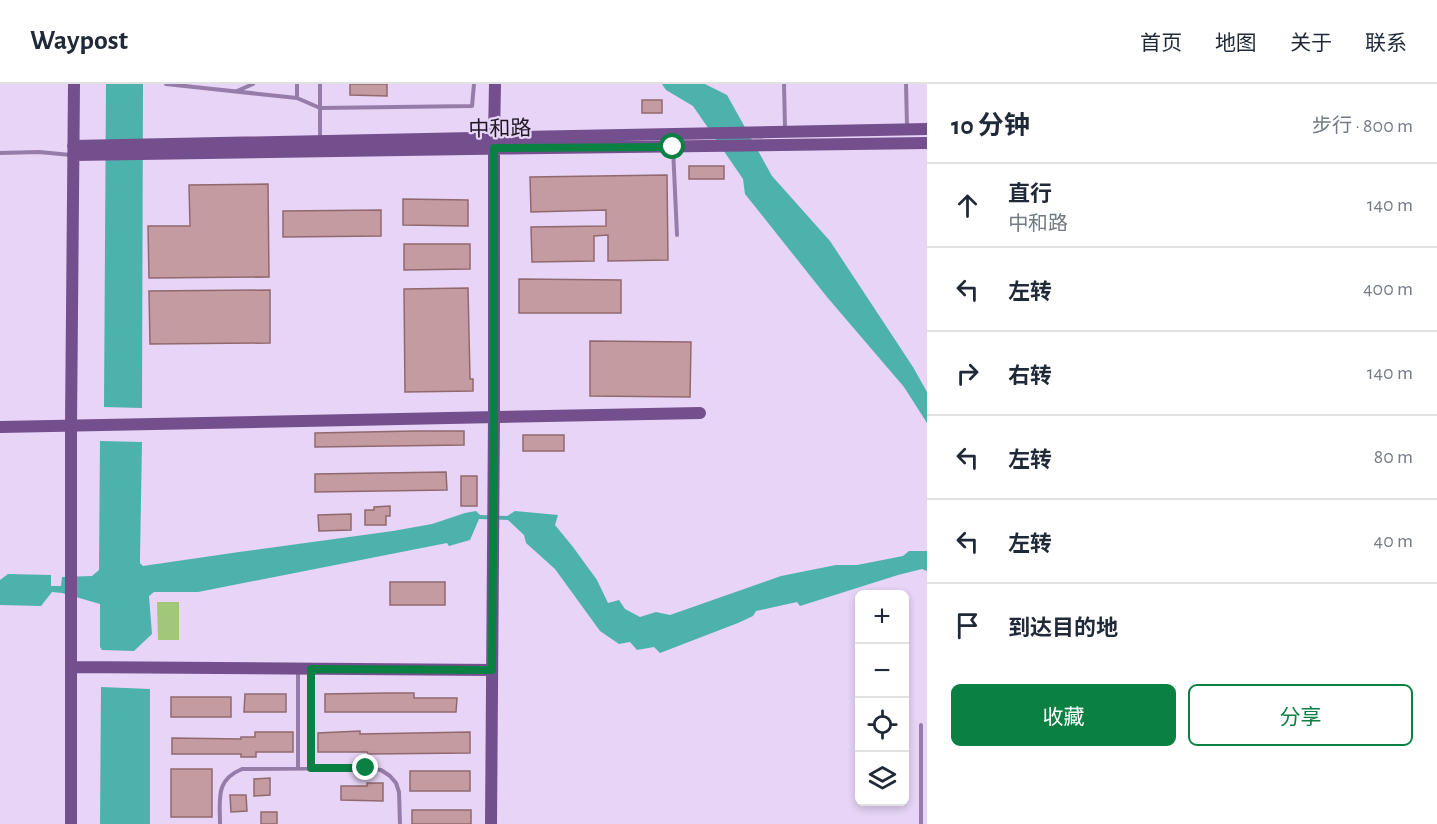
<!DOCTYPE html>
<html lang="zh">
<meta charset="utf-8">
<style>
:root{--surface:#fff;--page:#f6f6f7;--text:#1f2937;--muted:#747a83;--line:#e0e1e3;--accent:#0b8043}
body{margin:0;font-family:"Alegreya Sans","Noto Sans SC",sans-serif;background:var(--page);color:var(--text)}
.controls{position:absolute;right:18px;bottom:18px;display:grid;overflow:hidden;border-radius:9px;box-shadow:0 3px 9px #0003}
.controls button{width:54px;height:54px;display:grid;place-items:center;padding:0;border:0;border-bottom:2px solid var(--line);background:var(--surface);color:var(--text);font:30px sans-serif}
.stop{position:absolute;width:18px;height:18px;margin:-14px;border:4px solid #0b8043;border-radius:50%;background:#fff}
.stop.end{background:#0b8043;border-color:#fff;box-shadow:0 2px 6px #0008}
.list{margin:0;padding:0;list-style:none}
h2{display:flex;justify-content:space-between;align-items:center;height:78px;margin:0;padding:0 24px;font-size:26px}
h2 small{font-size:20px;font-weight:400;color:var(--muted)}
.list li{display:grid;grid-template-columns:39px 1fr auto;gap:18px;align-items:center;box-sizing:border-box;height:84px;padding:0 24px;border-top:2px solid var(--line)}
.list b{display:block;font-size:22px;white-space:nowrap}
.list p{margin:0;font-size:20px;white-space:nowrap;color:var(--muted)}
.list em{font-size:20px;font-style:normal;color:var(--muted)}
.actions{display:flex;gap:12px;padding:18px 24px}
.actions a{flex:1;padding:14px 0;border:2px solid var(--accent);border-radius:9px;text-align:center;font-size:21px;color:var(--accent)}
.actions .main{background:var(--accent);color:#fff}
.icon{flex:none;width:33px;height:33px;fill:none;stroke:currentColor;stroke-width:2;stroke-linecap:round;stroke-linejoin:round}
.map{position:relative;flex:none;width:927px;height:740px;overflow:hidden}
header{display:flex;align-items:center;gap:36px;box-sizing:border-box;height:84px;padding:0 30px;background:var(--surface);border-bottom:2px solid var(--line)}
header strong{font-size:28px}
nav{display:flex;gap:33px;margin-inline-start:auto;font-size:21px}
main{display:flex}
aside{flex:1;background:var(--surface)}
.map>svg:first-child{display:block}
</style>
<header>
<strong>Waypost</strong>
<nav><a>首页</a><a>地图</a><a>关于</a><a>联系</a></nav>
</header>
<main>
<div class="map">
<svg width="927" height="740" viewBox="0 0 927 740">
<rect width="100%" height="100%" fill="#e7d4f6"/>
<path fill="#a1c77a" d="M157,518h22v38h-21z"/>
<path fill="#4eb2ac" d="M106,0h37l-1,324 -38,-1z
M662,0h43l22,11 45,81 58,65 83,126 14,25v31l-23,-36 -77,-90 -82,-103 -2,-15 -50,-73 -27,-16z
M100,357l42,1 -2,116v5l3,3 96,-14 154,-21 39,-7 33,-11 11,-2 4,4 27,1 8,-5 43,4 -3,10 18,22 24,33 11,23 11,-3 6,9 15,8 16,-5 14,3 111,-39 55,-11h21l46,-9 6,-5h18v20l-5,-2 -24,6 -98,31 -3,-4 -41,9 -3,5 -15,7 -78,30 -6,-6 -17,3 -7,-8 -11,2 -19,-13 -45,-62 -29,-26 -2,-8 -16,-15 -29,-1 -9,21 -21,6 -2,-3 -249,49h-44l-5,4 3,38 -18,17 -32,-1 -2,-3v-43l-38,-11 -10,-1 -11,14 -41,-1v-25l8,-6 43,1v11h10l1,-9 30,-1 7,-6z
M101,603l49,2v135h-50z"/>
<path fill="#c49ba0" stroke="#90696e" stroke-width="1.5" d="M350,0h37v12l-37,-1z
M642,16h20v13h-20z
M689,82h35v13h-35z
M667,91l1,85 -60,1v-26l-14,1v25l-62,1 -1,-35 75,-1v-16l-75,2 -1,-35z
M268,100l1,93 -120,1 -1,-52h42l-1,-41z
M403,115l65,1v26l-65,-1z
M381,126v26l-98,1v-26z
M404,160h66v25l-66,1z
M519,195l102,1v33h-102z
M468,204l2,91h3v12l-68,1 -1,-103z
M270,206v53l-120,1 -1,-53z
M590,257l101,1 -1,55 -100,-1z
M415,347h49v14l-149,2v-14z
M523,351h41v16h-41z
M446,388l1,18 -132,2v-18z
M461,392h16v30h-16z
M390,422v10h-4v9h-21v-15h9v-3z
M351,430v16l-32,1 -1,-16z
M390,498h55v23h-55z
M387,609h27v5h43l-1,14h-131v-18z
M245,610h41v18h-42z
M171,613h60v20h-60z
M360,647v3l110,-2v21l-102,1 -1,-2h-49v-19z
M255,648h38v20h-37v5h-15v-3h-69v-16l69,1v-2h14z
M171,685h41v48h-41z
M410,687h60v20h-60z
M270,694v17l-16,1v-17z
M367,699h16v18l-42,-1v-14h26z
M230,711h16l1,16 -16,1z
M412,726h59v14h-59z
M261,728h16v12h-16z"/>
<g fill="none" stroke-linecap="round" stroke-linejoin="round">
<path stroke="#967da9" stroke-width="4" d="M166,0l131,14 23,10 152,-2 2,-22
M320,0v56
M784,0l1,44
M906,0l1,42
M237,7l16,-7
M297,14v-14
M673,64l4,87
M0,69l39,-1 32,3
M298,585v99
M311,586v98
M220,740c0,-25 -5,-44 22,-55l124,-1 15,2 9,6 6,7 3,9 1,32
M921,740v-99"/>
<path stroke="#744f8e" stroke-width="12" d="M73,62l854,-17
M73,71c285,-5 569,-8 854,-12
M0,343l700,-14
M71,583l421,3
M71,740v-398l3,-342
M491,740l3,-407v-280l1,-53"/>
</g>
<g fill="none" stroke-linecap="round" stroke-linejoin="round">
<path stroke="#0b8043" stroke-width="8" d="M366,684h-55v-99l181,1 2,-253v-269l179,-1"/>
</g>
<g text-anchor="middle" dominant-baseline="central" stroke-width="4.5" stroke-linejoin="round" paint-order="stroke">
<g font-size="21" fill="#1d1622" stroke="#e7d4f6">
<text transform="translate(500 45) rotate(-1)">中和路</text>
</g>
</g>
</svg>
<div class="controls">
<button>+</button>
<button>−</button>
<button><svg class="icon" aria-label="locate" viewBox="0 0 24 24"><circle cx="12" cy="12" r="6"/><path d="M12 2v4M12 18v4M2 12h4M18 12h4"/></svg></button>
<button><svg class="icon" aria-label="layers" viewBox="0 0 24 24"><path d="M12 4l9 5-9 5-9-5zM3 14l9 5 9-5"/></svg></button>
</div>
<div class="stop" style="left:673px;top:63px"></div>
<div class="stop end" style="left:366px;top:684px"></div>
</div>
<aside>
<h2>10 分钟<small>步行 · 800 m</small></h2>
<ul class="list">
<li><svg class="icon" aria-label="ahead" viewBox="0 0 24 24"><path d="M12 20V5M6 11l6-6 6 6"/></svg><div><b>直行</b><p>中和路</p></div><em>140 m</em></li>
<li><svg class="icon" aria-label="left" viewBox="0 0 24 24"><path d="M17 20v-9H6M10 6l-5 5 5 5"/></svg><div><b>左转</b></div><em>400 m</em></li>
<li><svg class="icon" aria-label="right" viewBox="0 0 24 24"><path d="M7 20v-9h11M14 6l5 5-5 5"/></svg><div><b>右转</b></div><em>140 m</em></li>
<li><svg class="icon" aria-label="left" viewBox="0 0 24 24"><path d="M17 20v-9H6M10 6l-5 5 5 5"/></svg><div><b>左转</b></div><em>80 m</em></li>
<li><svg class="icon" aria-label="left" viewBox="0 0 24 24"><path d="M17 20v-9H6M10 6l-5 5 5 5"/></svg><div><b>左转</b></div><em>40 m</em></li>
<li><svg class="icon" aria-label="arrive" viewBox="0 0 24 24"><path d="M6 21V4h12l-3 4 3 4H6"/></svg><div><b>到达目的地</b></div></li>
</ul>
<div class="actions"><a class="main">收藏</a><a>分享</a></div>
</aside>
</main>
